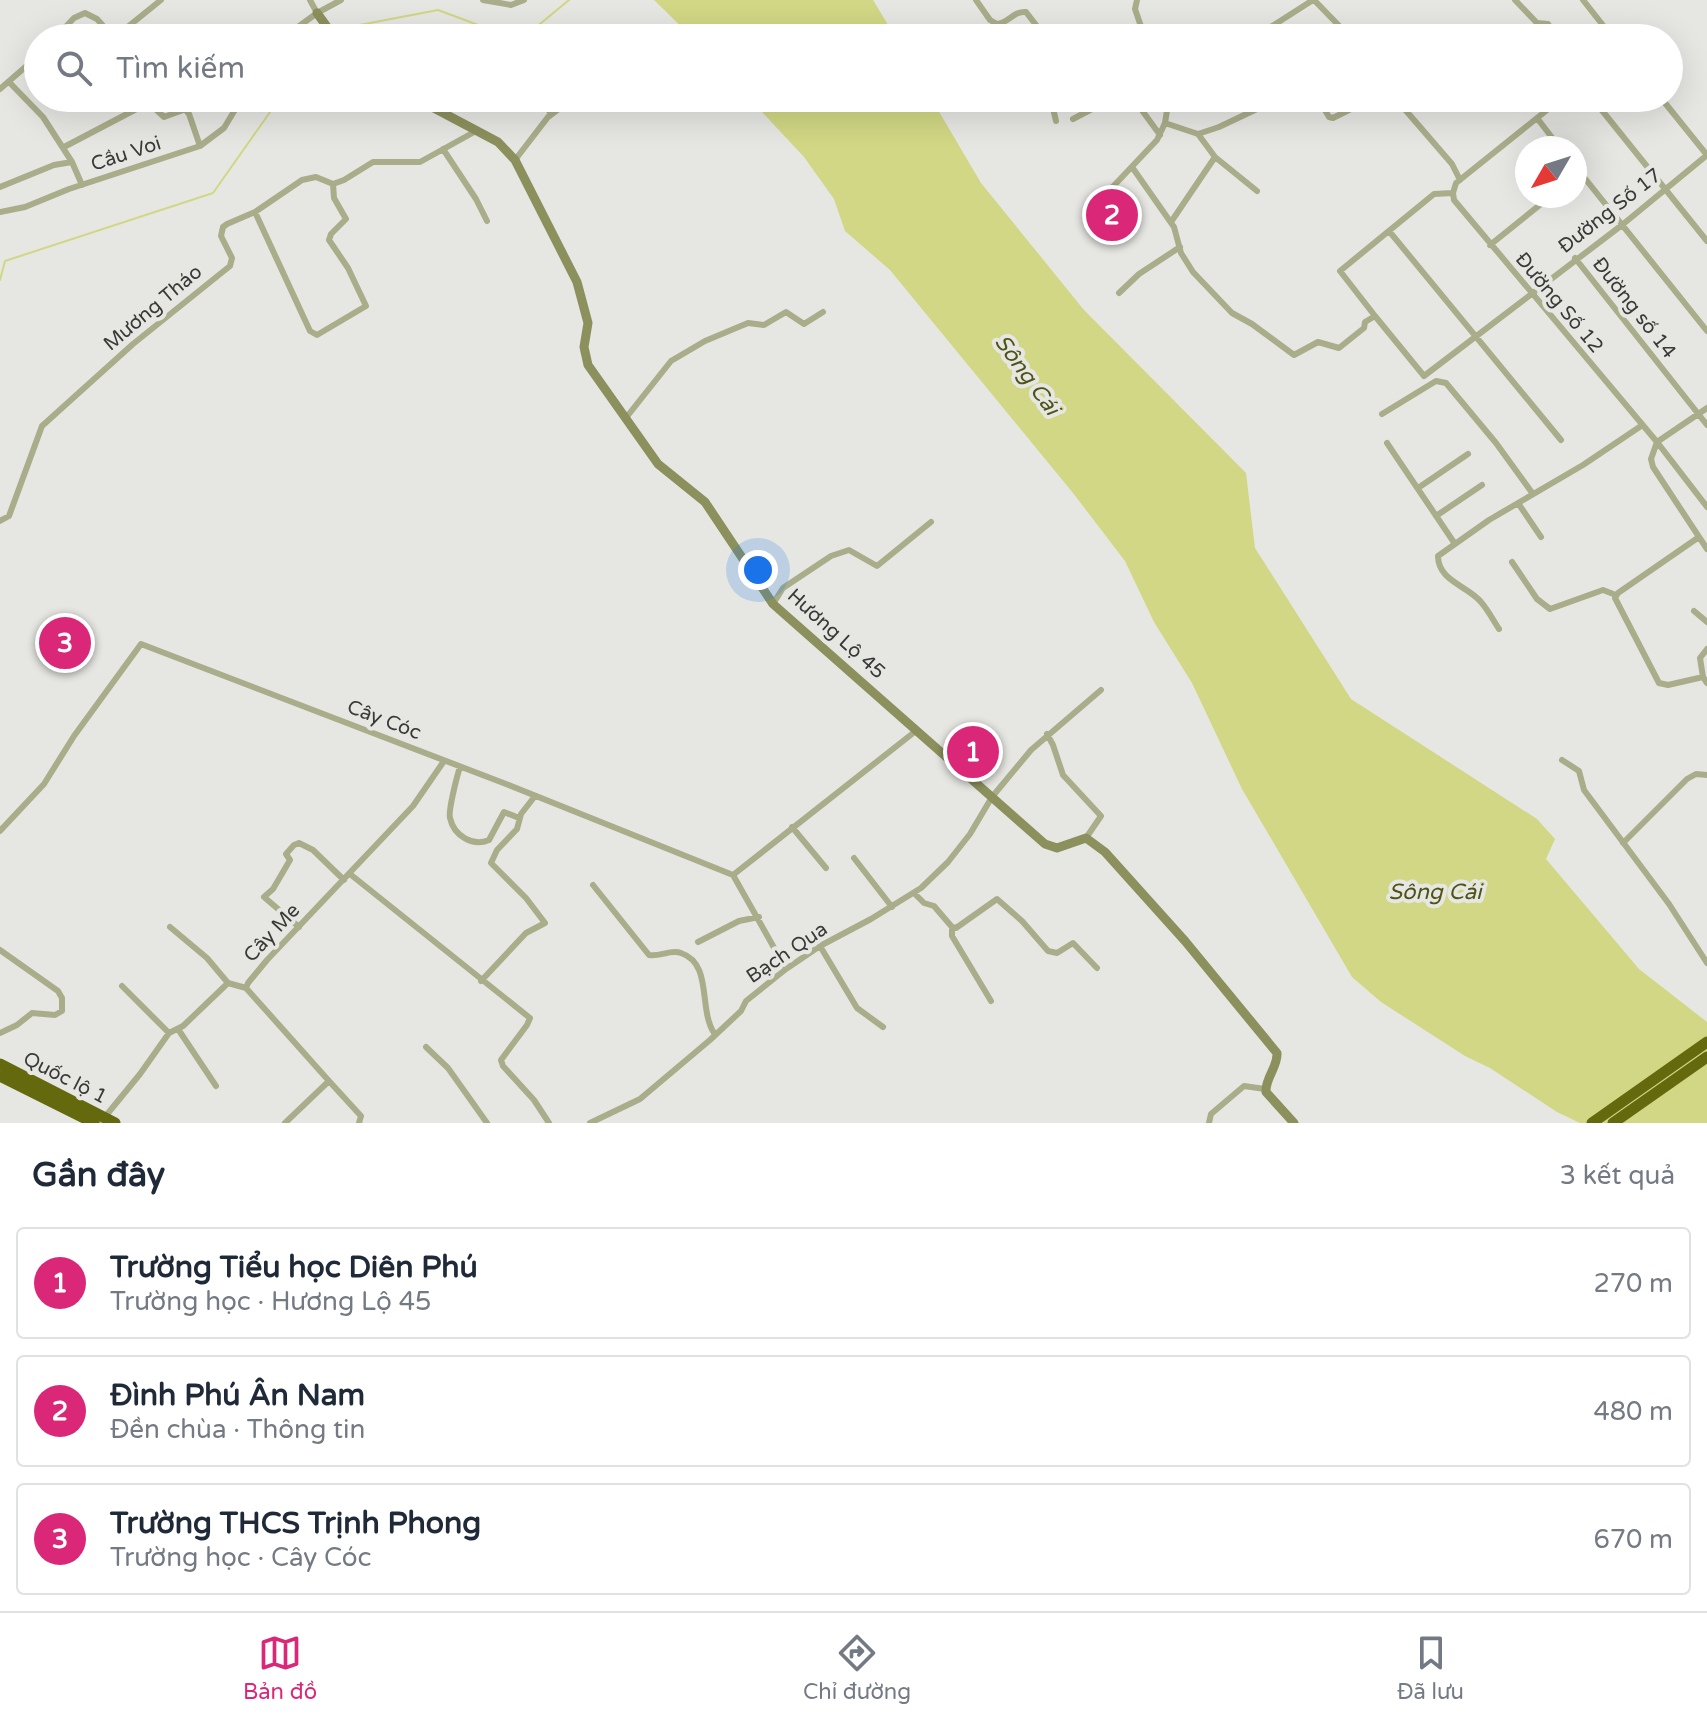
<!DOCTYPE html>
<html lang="vi">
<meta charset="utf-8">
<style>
:root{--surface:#fff;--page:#f6f6f7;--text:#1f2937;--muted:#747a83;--line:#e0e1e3;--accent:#db2777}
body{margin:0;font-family:"Varela Round",sans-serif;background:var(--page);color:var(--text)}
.compass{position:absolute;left:1515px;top:136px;width:72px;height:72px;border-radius:50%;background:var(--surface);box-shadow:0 8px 32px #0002;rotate:231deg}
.you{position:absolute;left:758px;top:570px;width:28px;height:28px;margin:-20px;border:6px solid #fff;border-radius:50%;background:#1a73e8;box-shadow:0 0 0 12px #1a73e833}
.badge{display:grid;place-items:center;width:52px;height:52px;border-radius:50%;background:var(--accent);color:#fff;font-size:26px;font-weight:700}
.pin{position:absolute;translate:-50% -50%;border:4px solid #fff;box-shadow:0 2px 8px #0006}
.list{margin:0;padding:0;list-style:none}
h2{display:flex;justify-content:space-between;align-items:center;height:104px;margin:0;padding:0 32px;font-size:34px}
h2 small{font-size:26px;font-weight:400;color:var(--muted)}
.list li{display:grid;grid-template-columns:52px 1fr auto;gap:24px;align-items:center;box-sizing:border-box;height:112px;margin:0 16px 16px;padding:0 16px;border:2px solid var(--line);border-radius:8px}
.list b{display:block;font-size:30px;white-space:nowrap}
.list p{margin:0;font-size:26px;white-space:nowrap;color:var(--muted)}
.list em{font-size:26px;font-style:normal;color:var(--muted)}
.icon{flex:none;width:44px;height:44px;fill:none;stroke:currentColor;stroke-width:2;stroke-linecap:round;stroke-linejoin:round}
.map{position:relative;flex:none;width:1707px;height:1123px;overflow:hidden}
.search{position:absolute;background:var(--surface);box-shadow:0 8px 32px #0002;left:24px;right:24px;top:24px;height:88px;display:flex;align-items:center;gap:20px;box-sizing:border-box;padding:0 28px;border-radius:44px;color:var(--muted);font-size:30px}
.sheet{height:488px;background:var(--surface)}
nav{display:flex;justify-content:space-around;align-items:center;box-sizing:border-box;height:112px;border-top:2px solid var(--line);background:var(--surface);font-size:22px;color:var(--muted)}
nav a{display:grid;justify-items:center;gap:4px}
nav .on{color:var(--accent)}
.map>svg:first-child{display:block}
</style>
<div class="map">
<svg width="1707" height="1123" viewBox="0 0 1707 1123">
<rect width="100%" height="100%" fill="#e6e7e3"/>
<path fill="#d1d784" d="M654,0h219l23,38h-203z
M749,98h182l50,85 103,127 162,163 9,75 96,151 186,120 18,20 -9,20 93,110 68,53v101h-127l-23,-11 -67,-44 -25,-12 -84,-54 -29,-25 -110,-188 -50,-106 -38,-61 -29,-61 -52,-68 -183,-223 -45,-39 -11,-32 -30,-42z"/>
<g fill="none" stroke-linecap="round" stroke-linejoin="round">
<path stroke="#d1d784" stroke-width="2" d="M339,35l10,-8 89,-17 75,28
M523,38l46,-38
M0,280l5,-19 208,-68 67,-95"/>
<path stroke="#a9ad8a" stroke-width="6" d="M310,0l7,13
M483,0l28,5 13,-5
M976,0l14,20 7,4c12,-1 16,-13 29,-12l20,26
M1137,0l-2,9 10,29
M1314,0l37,38
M1515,0l22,23 11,1 10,14
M1583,0l30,38
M1266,30l47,-30
M55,38l19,-20 11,-5 12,6 17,19
M114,38l47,-38
M283,38l34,-25 24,-13
M1130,38l12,-6
M10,83l33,34 29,45
M0,89l38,-33
M176,98l13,16 11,32
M537,98l7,5 7,11
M1133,98l27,37
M1318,98l11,19 4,1 40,-20
M1395,98l57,66 8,16
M1562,98l-106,85 -3,10 1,7 203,242 50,65
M1592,98l115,143
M1661,98l46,57
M1537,118l23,30
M1073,119l19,-10 10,-11
M1056,121l-4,-17 10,-6
M1165,123l33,11
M64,147l82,-43h4l14,13 22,-8
M443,149l33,50 11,22
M515,160l33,-43 25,-19
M1575,166l132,165
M1132,167l42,60 7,26 12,19 39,41 20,11 42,31 24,-13 21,6 25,-20 1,-6 10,-6 -35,-45 94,-77 19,-1
M0,187l54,-22 18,-3 10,23
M1257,191l-42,-34 -17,-23 21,-7 59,-28 6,1 3,7
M0,212l25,-5 44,-18 131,-43 24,-18 18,-30
M255,212l55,119 7,4 49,-29 -18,-38 -19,-28 2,-6 15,-15 -12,-21 -1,-14
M1089,212l68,-72 8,-17 4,-25
M1171,222l44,-65
M1389,231l172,209
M1490,245l61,-49
M1575,258l132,167
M1119,293l20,-19 41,-27
M1375,316l49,60 198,-151 85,-70
M1382,414l54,-33 10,2 50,60 37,51
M625,419l46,-58 34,-20 43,-18 16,2 22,-13 18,12 19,-12
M1657,442l-6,17 2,8 54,82
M1657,442l50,-34
M1387,443l68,101
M1418,488l50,-34
M1518,503l23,34
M1436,516l46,-31
M0,521l9,-5 33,-90 91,-82 97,-78 2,-8 -11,-22 2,-9 4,-3 28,-12 47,-32 14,-3 17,7 11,-4 29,-18h47l56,-31
M1699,537l-81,56 -3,5 44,85 9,2 35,-8 4,6
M1512,562l25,37 13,10 53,-19 13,5
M773,604l10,-16 48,-32 18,-6 28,16 54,-44
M1694,611l13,11
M1499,629c-6,-9 -11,-19 -18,-27 -13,-16 -43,-21 -43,-46l51,-36 94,-55 58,-39
M1703,677l-3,-19 7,-9
M1047,734l6,11 10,30 38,41 -15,22
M1562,760l17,11 5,19 85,114 38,59
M460,767c-3,9 -12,44 -10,51 4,18 23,29 39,22l15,-28 15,6
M792,827l34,41
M0,831l44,-47 30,-48 67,-92 365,140 227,91 53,94
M1623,843l64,-64 9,-5 11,1
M854,858l38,49
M350,874l180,144 -3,7 -26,35 2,6 31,34 15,23
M733,875l184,-145
M593,885l56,70c11,2 22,-6 32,-2 32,11 17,55 33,80
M915,894l9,9 10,3 18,21v9l39,65
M170,927l37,31 21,25
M299,927l-35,-30 9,-8 17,-29 -4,-6 8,-9 5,-2 14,7 31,30
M952,927l4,1 41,-29 25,22 26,30 9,2 16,-10 24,25
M698,942l41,-21 20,-4
M820,946l37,62 26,19
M0,950l58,41 4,7v13l-7,4 -23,-2 -15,12 -17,8
M481,981l45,-48 19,-10 -19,-25 -35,-35 6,-13 20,-21 4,-15 14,-18
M122,986l47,47
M178,1029l38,57
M426,1047l22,21 39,55
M329,1081l32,35 -2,7
M100,1123l40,-49 29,-41 14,-7 45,-43 18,5
M285,1123l44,-42 -83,-93 2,-5 19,-23 146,-154 31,-45
M590,1123l50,-24 70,-59 31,-29 5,-10 40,-32 34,-23 51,-27 50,-31 27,-26 22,-28 22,-37 39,-47 70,-60
M1209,1123l2,-9 33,-28 21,3"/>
<path stroke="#8c905c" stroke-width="9" d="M317,13l18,25
M415,98l83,44 17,18 62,122 11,41 -4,24 4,18 70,99 47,38 68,102 272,240 12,4 29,-10 19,14 80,89 92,112c1,14 -12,25 -11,39l28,31"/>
<path stroke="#65690e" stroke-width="11" d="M0,1064l115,59
M0,1076l94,47
M1592,1123l115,-81
M1613,1123l94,-66"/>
</g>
<g text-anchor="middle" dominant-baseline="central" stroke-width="8" stroke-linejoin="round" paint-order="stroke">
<g font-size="20" fill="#393938" stroke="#e6e7e3">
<text transform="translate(126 154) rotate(-18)">Cầu Voi</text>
<text transform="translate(1610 211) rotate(-38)">Đường Số 17</text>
<text transform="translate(1559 303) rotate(50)">Đường Số 12</text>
<text transform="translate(153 308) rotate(-40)">Mương Tháo</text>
<text transform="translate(1634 308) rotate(52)">Đường số 14</text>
<text transform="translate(836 634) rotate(42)">Hương Lộ 45</text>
<text transform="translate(384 720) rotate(21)">Cây Cóc</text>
<text transform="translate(272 933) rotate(-47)">Cây Me</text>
<text transform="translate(787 953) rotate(-34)">Bạch Qua</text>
<text transform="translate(65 1078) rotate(27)">Quốc lộ 1</text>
</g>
<g font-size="22" font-style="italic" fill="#505317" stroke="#e6e7e3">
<text transform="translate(1027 375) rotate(54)">Sông Cái</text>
<text x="1435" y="892">Sông Cái</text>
</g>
</g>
</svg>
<svg class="compass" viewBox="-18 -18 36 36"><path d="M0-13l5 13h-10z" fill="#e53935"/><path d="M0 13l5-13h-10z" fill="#747a83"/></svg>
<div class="you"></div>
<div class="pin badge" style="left:973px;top:752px">1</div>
<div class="pin badge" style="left:1112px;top:215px">2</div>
<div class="pin badge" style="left:65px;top:643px">3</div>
<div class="search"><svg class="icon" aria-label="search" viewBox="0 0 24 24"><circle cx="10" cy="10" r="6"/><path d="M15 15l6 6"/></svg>Tìm kiếm</div>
</div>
<section class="sheet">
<h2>Gần đây<small>3 kết quả</small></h2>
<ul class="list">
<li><span class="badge">1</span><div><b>Trường Tiểu học Diên Phú</b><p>Trường học · Hương Lộ 45</p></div><em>270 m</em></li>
<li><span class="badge">2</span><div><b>Đình Phú Ân Nam</b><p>Đền chùa · Thông tin</p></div><em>480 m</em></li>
<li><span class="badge">3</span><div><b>Trường THCS Trịnh Phong</b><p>Trường học · Cây Cóc</p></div><em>670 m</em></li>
</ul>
</section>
<nav>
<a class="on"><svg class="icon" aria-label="map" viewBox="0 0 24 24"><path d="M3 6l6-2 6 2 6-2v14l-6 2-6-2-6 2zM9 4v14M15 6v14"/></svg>Bản đồ</a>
<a><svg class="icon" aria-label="directions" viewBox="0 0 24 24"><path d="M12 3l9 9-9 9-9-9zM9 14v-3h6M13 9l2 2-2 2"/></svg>Chỉ đường</a>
<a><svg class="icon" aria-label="saved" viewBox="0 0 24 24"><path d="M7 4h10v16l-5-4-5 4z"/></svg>Đã lưu</a>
</nav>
